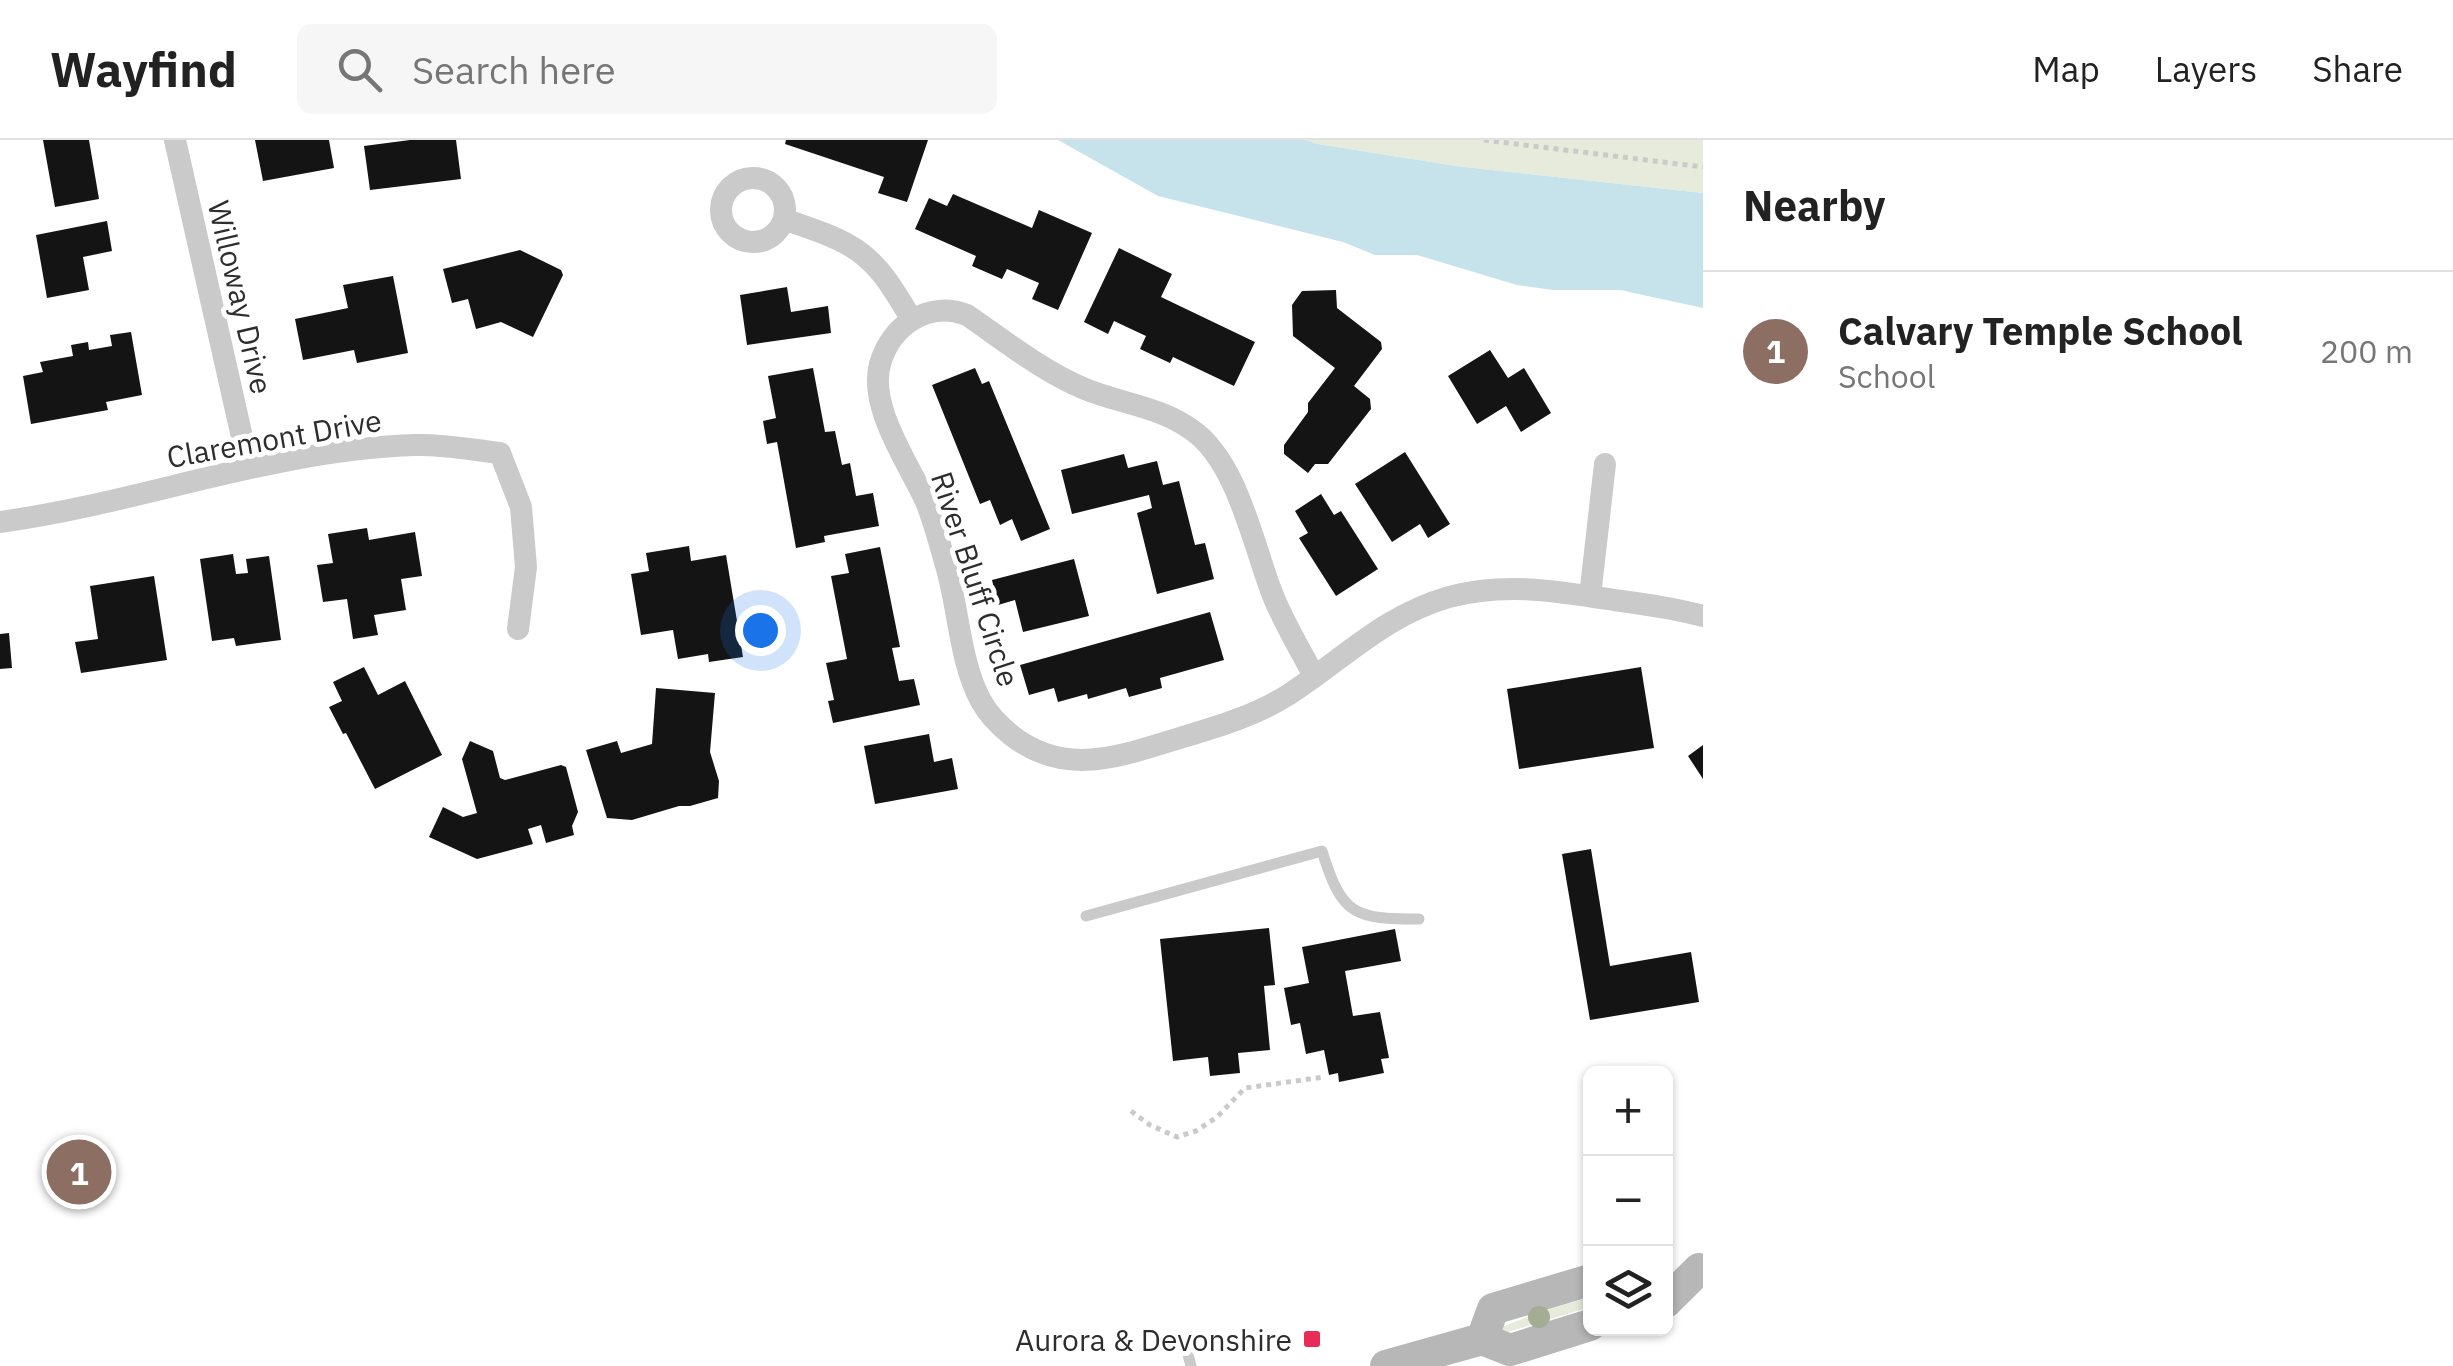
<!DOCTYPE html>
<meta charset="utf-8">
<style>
:root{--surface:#fff;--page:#f6f6f6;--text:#222;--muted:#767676;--line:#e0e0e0;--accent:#e82c57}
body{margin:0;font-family:"IBM Plex Sans",sans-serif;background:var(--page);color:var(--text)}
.controls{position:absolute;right:30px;bottom:30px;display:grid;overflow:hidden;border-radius:15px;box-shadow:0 2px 8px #0004}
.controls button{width:90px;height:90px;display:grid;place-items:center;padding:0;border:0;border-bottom:2px solid var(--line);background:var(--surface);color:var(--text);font:50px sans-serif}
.you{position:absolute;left:760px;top:490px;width:35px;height:35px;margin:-25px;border:8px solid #fff;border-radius:50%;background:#1a73e8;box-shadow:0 0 0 15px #1a73e833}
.badge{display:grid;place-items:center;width:65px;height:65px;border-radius:50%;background:var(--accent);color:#fff;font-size:32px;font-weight:700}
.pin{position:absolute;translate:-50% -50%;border:5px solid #fff;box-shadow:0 2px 10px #0006}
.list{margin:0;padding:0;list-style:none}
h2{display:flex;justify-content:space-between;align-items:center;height:130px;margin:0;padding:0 40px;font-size:42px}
h2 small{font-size:32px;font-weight:400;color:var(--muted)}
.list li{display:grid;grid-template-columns:65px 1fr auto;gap:30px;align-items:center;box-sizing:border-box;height:160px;padding:0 40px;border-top:2px solid var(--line)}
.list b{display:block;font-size:38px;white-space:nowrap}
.list p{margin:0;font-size:32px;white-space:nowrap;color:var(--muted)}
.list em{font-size:32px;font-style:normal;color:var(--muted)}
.icon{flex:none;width:55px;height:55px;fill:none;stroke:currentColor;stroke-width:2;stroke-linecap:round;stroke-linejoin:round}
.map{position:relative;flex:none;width:1703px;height:1226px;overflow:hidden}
header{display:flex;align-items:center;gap:60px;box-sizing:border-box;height:140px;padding:0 50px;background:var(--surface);border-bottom:2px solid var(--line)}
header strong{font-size:48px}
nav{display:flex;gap:55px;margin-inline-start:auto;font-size:35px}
.search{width:700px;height:90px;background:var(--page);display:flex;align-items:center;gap:25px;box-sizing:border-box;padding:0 35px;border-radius:15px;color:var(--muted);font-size:38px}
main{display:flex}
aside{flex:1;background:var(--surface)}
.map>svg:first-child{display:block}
</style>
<header>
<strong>Wayfind</strong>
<div class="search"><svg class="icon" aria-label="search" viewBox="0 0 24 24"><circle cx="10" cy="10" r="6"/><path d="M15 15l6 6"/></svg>Search here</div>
<nav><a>Map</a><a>Layers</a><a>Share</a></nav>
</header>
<main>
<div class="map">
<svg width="1703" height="1226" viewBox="0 0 1703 1226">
<rect width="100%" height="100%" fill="#fff"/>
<path fill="#e6ebdb" d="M1306,0h397v53l-247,-27 -138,-22z
M1590,1157v10l-92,28 -1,-6 43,-17z"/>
<path fill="#c6e3ec" d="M1058,0h248l12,4 138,22 247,27v115l-83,-18h-67l-36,-5 -100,-30h-42l-32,-13 -185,-46z"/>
<path fill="#141414" d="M43,0h46l10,59 -44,8z
M255,0h74l5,28 -71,13z
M410,0h46l5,39 -91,11 -6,-44z
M786,0h142l-21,62 -29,-9 6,-16 -99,-33z
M953,54l79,34 7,-18 53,23 -34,77 -26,-11 7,-16 -32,-14 -5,10 -30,-13 4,-10 -61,-27 14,-31 18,8z
M107,81l5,30 -29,6 6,33 -42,8 -11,-63z
M1119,108l53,26 -11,23 94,45 -21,44 -61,-29 -3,6 -30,-14 6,-13 -32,-15 -6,13 -24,-12z
M520,110l41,20 2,5 -30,62 -32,-15 -25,7 -8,-30 -16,4 -9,-34z
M393,136l15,77 -51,10 -3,-13 -51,10 -8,-41 53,-11 -5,-23z
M787,147l4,25 37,-6 3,27 -84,12 -7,-50z
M1336,150l1,18 44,34 1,7 -28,37 16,13 1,10 -43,55h-13l-7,9 -24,-19v-9l24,-33v-9l27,-35 -42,-32 -1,-31 10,-14z
M131,192l11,63 -36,7 2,8 -77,14 -8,-48 20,-4 -3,-10 33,-6 -2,-11 17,-3 1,8 23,-4 -2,-11z
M1490,210l18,28 16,-10 27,45 -30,19 -15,-26 -29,18 -29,-48z
M813,228l12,64 10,-1 7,34 8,-2 6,33 17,-3 6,33 -55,10 1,6 -29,6 -19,-106 -10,2 -4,-23 13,-3 -8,-42z
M975,228l7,16 7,-3 61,148 -29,12 -9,-22 -12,6 -10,-25 -10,4 -48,-119z
M1405,312l45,72 -22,14 -8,-14 -28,18 -37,-58z
M1124,314l4,14 29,-7 6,24 16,-4 16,64 10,-2 9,36 -57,15 -20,-81 15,-5 -3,-13 -77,19 -11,-44z
M1321,354l13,21 7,-4 37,58 -42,27 -37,-58 9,-5 -13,-22z
M367,388l2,12 46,-8 7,44 -21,3 5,31 -32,5 4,20 -25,4 -6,-40 -24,3 -6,-37 16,-2 -5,-29z
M689,406l2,15 35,-6 17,102 -34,5 -1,-8 -30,5 -5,-29 -32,5 -10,-61 18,-3 -3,-18z
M880,407l20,100 -8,1 7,33 15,-2 6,26 -87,18 -5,-22 6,-1 -8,-37 21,-4 -16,-83 18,-3 -4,-19z
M233,414l3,20 12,-1 -2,-14 23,-3 12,84 -45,6 -2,-8 -22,3 -12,-82z
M1074,419l15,57 -66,16 -8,-32 -17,5 -6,-25z
M154,436l13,84 -86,13 -6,-31 23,-3 -8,-53z
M1210,472l14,48 -64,18 2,10 -33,9 -3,-9 -38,11 -1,-5 -29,8 -4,-14 -25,7 -9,-30z
M9,493l3,35 -12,1v-35z
M364,527l14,28 27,-14 37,74 -67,34 -29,-56 -3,1 -14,-27 13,-6 -9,-19z
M1641,527l13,81 -135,21 -12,-80z
M656,548l59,5 -5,59 9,29 -1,17 -28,8h-11l-47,14 -25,-2 -21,-68 31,-9 4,12 31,-9z
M929,594l5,28 18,-4 6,31 -83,15 -11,-58z
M470,601l23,10 7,27 5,2 56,-15 5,2 12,45 -6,14 2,9 -28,8 -5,-18 -13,4 5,15 -56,15 -48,-22 14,-30 20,10 14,-4 -15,-54z
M1703,605v34l-15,-23z
M1591,709l19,117 81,-14 8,50 -109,18 -28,-166z
M1269,788l6,57 -11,1 6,64 -32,3 2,20 -30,3 -2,-19 -35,4 -13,-122z
M1395,789l6,32 -56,10 8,45 27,-4 9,46 -8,1 3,14 -45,9 -1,-9 -9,2 -5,-25 -18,4 -6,-31 -9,2 -7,-37 25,-5 -7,-36z"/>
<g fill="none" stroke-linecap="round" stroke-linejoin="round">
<path stroke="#cacaca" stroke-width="5" stroke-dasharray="5 5" stroke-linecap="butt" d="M1484,0l219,27
M1131,971l19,14 27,12 19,-6 21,-14 28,-29 79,-11"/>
<path stroke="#cacaca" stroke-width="11" d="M1086,776l236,-65c20,65 33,68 97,68
M1187,1211l4,15"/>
<path stroke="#cacaca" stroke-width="22" d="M175,0l74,328
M721 70a32 32 0 1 1 64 0a32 32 0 1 1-64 0Z
M784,79c29,11 62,19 85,41 18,16 29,38 42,58
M0,382c140,-19 274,-73 416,-77 28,-1 56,5 84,8l21,54 5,60 -8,62
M1590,456l15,-132
M1314,536c-14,-27 -31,-54 -42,-83 -19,-49 -35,-132 -80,-163 -31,-23 -73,-27 -107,-41 -43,-18 -80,-48 -118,-74 -38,-15 -76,10 -87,49 -12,44 30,101 47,140 8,21 14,44 20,65 12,43 13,93 34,132 7,13 19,25 30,34 56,44 112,20 172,2 37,-11 73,-22 105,-42 56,-36 95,-79 161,-98 56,-15 109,-6 165,3 30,4 60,8 89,16"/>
<path stroke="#b7b7b7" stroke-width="32" d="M1666,1162l33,-33
M1482,1199l11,-30 97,-29
M1386,1226l96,-27 28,11 80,-25"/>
</g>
<circle fill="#a3ad93" cx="1539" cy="1177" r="11"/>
<rect fill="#e82c57" stroke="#fff" stroke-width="4" x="1302" y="1189" width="20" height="20" rx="5"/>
<g text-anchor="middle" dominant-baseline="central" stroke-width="10" stroke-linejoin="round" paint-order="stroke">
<g font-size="30" fill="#2d2d2d" stroke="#fff">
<text transform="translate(241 157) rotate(77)">Willoway Drive</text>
<text transform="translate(274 298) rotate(-10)">Claremont Drive</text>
<text transform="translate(976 439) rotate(72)">River Bluff Circle</text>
</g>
<g font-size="30" fill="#2d2d2d" stroke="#fff" text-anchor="end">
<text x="1292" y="1199">Aurora &amp; Devonshire</text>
</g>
</g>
</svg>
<div class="controls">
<button>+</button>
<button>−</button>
<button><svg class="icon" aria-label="layers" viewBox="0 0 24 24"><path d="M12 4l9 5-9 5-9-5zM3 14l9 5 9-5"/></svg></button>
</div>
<div class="you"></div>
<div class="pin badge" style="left:79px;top:1032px;background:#8d6e63">1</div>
</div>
<aside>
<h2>Nearby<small></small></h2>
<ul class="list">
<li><span class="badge" style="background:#8d6e63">1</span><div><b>Calvary Temple School</b><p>School</p></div><em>200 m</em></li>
</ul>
</aside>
</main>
